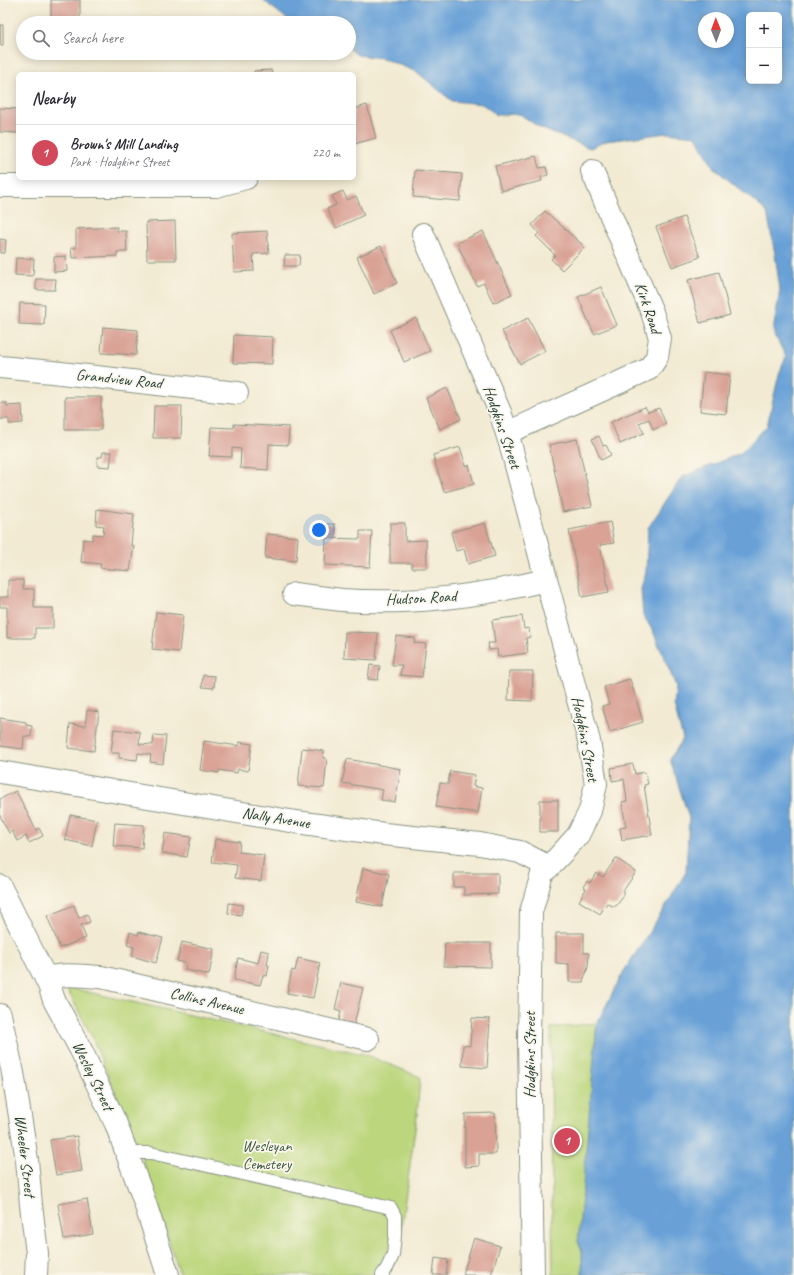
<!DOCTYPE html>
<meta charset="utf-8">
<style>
:root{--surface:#fff;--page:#f7f7f7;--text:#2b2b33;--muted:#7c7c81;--line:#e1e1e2;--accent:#d1495b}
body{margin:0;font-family:Caveat,sans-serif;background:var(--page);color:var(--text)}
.controls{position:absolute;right:12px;top:12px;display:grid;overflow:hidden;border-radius:6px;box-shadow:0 2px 10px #0003}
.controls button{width:36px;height:36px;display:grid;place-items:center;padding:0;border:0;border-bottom:1px solid var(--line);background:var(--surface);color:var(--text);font:20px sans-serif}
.compass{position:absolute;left:698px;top:12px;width:36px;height:36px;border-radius:50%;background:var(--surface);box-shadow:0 2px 10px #0003;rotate:359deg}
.you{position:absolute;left:319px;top:530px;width:14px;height:14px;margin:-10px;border:3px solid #fff;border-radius:50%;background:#1a73e8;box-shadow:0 0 0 6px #1a73e833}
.badge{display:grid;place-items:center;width:26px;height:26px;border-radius:50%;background:var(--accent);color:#fff;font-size:13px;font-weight:700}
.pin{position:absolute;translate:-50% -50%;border:2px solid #fff;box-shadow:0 1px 4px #0006}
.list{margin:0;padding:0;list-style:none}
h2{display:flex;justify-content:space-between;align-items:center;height:52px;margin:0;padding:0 16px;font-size:17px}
h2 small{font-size:13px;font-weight:400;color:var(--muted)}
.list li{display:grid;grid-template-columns:26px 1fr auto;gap:12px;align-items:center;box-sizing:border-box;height:56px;padding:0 16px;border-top:1px solid var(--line)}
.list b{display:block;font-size:15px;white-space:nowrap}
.list p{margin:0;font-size:13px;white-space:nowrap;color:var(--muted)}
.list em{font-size:13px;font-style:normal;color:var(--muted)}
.icon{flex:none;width:22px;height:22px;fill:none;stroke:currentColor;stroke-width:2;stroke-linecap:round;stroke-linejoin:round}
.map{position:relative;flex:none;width:794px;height:1275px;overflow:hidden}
.search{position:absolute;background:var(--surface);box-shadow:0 2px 10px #0003;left:16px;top:16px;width:340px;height:44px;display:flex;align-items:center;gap:10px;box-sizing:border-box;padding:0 14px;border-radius:22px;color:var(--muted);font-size:15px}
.panel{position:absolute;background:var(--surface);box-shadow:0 2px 10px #0003;left:16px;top:72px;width:340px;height:108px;border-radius:6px}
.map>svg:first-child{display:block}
</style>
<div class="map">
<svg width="794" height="1275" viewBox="0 0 794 1275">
<rect width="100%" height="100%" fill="#fbf7ec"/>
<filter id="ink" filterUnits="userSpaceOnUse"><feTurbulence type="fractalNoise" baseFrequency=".025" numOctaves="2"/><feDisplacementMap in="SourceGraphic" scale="8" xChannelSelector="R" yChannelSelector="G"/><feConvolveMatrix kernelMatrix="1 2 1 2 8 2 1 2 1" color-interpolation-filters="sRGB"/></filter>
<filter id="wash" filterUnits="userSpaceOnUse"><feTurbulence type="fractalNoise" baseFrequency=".012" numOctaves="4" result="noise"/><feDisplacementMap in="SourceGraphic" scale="16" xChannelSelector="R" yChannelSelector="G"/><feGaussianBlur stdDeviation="0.9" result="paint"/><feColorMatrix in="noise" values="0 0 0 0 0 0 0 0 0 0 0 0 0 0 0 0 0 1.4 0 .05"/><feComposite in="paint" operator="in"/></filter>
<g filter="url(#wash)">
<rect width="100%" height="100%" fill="#f2ead2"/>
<path fill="#bbd67c" stroke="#6d8a58" d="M709,772l-69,503h-87l-1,-65 -1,-182 46,-5 -2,19 15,-36 74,-92z
M66,987l301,68 53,22 -3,39 -21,146 -10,13h-206l-40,-123 -48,-115z"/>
<path fill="#69a1d7" stroke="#446f86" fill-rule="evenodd" d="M263,0h531v1275h-212v-23l-4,-10 19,-219 27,-52 40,-62 22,-37 3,-54 -19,-59 13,-20 -9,-34 2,-19 -23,-55 -10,-16 -2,-27 5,-16 2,-44 34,-51 59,-24 26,-27 12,-52 7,-17 -13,-26 7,-41 -5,-36 -8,-42 -53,-44 -18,-32 -29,-3 -61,8 -16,7 -50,-20 -20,-14 -23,1 -15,-11 -30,-3 -35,-29 -35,-14 -25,-3 -8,-7v-25h-57zM749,15h30v66h-30zM704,18h24v24h-24z"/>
<g id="blocks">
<path fill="#d9a295" d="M51,0h29v23h-29z
M0,25h3v20h-3z
M271,70l1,4h-18v-3z
M367,105l9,33 -22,6v-35z
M0,108l18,1v24l-18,-1z
M536,156l3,12 7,-1 2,8 -7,2 1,4 -41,10 -6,-25z
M415,170l47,4 -2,27 -47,-4z
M343,191l4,9 9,-4 8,19 -28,13 -9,-19 9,-4 -4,-9z
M545,211l40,36 -23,23 -11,-11 4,-4 -19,-19 3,-3 -7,-8z
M684,217l16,40 -28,10 -16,-40z
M175,221l1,39h-29l-1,-38z
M117,227v4h9l1,21h-10v4l-45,2 -1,-10h5v-19z
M267,231l2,22 -16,1 1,17 -20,1 -2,-39z
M483,231l29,63 -19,9 -9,-20 -7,3 -20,-43z
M0,239l6,1 -1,13h-5z
M381,246l16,37 -23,11 -17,-37z
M285,255h15l-1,11h-15z
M66,256l1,15 -13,1v-15z
M16,258l18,1 -1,17 -18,-1z
M719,272l11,43 -30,8 -12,-43z
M36,279h20l-1,11h-19z
M601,287l16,38 -23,9 -16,-37z
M20,303l25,1 -1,21 -25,-1z
M416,318l14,33 -26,11 -14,-32z
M528,318l17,33 -25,13 -18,-33z
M103,327l35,3 -2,25 -35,-2z
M234,335l39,2 -1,27 -39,-1z
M704,372l26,3 -4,39 -26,-3z
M447,388l14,31 -21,10 -14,-31z
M65,397h36v33h-36z
M0,403h7v3l15,-1 1,18 -14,1v-5h-9z
M154,406h28l-1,32h-28z
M645,407l3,5 11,-4 7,16 -13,6 -4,-11 -10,4 5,10 -24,11 -9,-22z
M234,424l55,3 -1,18 -19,-1 -1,26 -28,-2 1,-19 -9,-1v9l-23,-1 2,-29 23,1z
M599,436l4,10 3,-1 5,10 -10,5 -9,-21z
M577,439l15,67 -29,6 -14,-67z
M460,447l6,19 3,-1 5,19 -30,8 -11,-37z
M103,452h9l-2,15 -13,-1 1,-9h4z
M97,509l37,5 -3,31 3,1 -4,25 -30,-3 1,-4 -20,-2 2,-23 9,1 1,-6 10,1 1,-9 -8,-1z
M610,522l4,21 -14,2 9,47 -27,5 -13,-67z
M390,523h15v18l21,-1 1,28h-15v-5h-22z
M485,523l10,33 -27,8 -4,-15 -8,2 -5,-19z
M322,524h13v11h-13z
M360,531h12l-2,36 -45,-2 1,-27 34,1z
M267,534l31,3 -2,24 -31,-3z
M8,580h15v9h11v19h19v20h-18v10h-28v-31h-7v-10h8z
M156,612l27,3 -4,37 -27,-3z
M522,616l2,13 5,-1 1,9 -4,1 2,15 -30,4 -1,-8 -8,1 -1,-7h7l-3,-23z
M345,632l33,1 -2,27 -32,-2z
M396,636l19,2 -1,5 12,1 -4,33 -22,-2 2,-10h-10z
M370,665l10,1 -2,14 -10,-1z
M509,671h24l-1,30 -24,-1z
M203,675l12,1 -1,12 -12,-1z
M630,679l13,43 -33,10 -8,-26 7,-2 -5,-17z
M87,710l12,2 -5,39 -26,-3 2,-24 15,2z
M0,718l26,4v3l6,1 -1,11 -7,-1 -1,13 -23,-3z
M114,729l26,3 -1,12 14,1 1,-10 12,1 -3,28 -13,-2 1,-7 -13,-2 -1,7 -18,-2v-5h-8z
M204,741l35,5v-4l13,2 -4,27 -10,-2 -1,4 -18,-3v3l-19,-3z
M302,748l22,3 -1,7 4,1 -3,29 -26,-2z
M347,759l54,10 -6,33 -14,-2 2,-10 -41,-7z
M633,764l2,10 10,-2 3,12 -4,1 8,50 -30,5 -2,-12 6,-1 -4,-25 5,-1 -3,-22 -12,2 -1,-13z
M450,771l25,4 -2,11 9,2 -4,25 -42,-6 4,-24 8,1z
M16,791l20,39 3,-2 4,8 -14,7 -3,-7 -9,5 -5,-10 -3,2 -9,-17v-17z
M540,800h18v32h-18z
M70,815l27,5 -5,26 -27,-6z
M115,823l29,2 -2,23 -29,-2z
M165,833l26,4 -4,20 -25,-4z
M215,839l25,3 -1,10 25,3 -3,26 -26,-3 2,-13 -25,-3z
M616,858l20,14 -13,19v6l-7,9h-4l-5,-3 -7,11 -21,-13 7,-12 -3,-2 4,-6 3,2 6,-10 7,4z
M363,868l26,6 -7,33 -26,-5z
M454,873h44v21l-34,1v-8h-10z
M229,903l14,2 -2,10 -13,-2z
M74,905l5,13 8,-4 3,8 -9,3 5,13 -26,10 -13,-32z
M130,932l8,3 1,-3 24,6 -7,25 -24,-7 2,-9 -7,-2z
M556,933h28v20h5l-1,14 -5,15h-14v-18l-13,-1z
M182,942l32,7 -5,26 -24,-5 1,-7 -9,-2z
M445,943h46v24l-47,-1z
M261,950l8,2 -2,13h2l-2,11 -4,-1 -3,10 -26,-5 4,-22 20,5z
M298,958l22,5 -7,35 -26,-5 5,-23 3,1z
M341,983l22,5 -9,36 -15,-3 2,-10 -6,-2z
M472,1018l18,1 -3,49 -25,-2 1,-21 7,1z
M495,1113l1,41h-17v12l-14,1v-53z
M77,1136l5,35 -26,4 -6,-35z
M87,1199l6,35 -29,5 -6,-35z
M474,1238l26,8 -9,29h-25l-3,-1z
M435,1258l13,2 -2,15h-13z"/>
</g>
</g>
<g filter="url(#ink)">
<use href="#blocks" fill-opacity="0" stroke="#889483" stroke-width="1"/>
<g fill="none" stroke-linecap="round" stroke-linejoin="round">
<g stroke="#889483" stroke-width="14">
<path id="lane" d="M126,1153h25l240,55 4,8v19l-2,20 -6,13 -5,7"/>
</g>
<g stroke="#889483" stroke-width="24">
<path id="street" d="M0,186h216l30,-8
M423,234l77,178 10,31 79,298 7,43 -6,27 -12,24 -16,18 -20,21 -11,38 -2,127 4,236
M0,367l52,5 185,21
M507,433l142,-64 8,-12 3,-19 -8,-26 -60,-141
M294,594c16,2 32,4 48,6 69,5 138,-4 204,-20
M0,772l296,50 88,12 96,10 40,8 29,15
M0,886l49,99 5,15 28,52 34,72 27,73 25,78
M46,978c18,-5 36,-2 55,-1l267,62
M0,1015l13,58 14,87 4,45 6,48 -1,22"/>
</g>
<use href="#lane" stroke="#fff" stroke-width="12"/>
<use href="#street" stroke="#fff" stroke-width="22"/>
</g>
</g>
<g text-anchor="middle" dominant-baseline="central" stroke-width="3.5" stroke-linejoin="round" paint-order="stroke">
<g font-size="16" fill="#1f3d34" stroke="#fbf7ec">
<text transform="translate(648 308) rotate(71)">Kirk Road</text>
<text transform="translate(119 379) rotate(6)">Grandview Road</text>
<text transform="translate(502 427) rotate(71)">Hodgkins Street</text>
<text transform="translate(421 598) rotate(-3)">Hudson Road</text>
<text transform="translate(585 739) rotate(79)">Hodgkins Street</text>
<text transform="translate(276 818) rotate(9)">Nally Avenue</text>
<text transform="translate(207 1001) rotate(13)">Collins Avenue</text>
<text transform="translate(530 1055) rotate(-90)">Hodgkins Street</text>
<text transform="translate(93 1076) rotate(64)">Wesley Street</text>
<text transform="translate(25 1156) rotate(83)">Wheeler Street</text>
</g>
<g font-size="16" fill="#3e5c42" stroke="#fbf7ec">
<text x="267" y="1146">Wesleyan<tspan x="267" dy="18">Cemetery</tspan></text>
</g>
</g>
</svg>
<div class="controls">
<button>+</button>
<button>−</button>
</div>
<svg class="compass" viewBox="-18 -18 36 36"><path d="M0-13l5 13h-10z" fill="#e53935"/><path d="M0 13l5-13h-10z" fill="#7c7c81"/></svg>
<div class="you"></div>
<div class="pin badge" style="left:567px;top:1141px">1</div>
<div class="search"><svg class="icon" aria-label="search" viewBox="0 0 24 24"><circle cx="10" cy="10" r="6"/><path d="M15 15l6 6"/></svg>Search here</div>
<section class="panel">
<h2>Nearby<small></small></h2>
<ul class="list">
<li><span class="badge">1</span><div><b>Brown's Mill Landing</b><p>Park · Hodgkins Street</p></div><em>220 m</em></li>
</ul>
</section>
</div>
